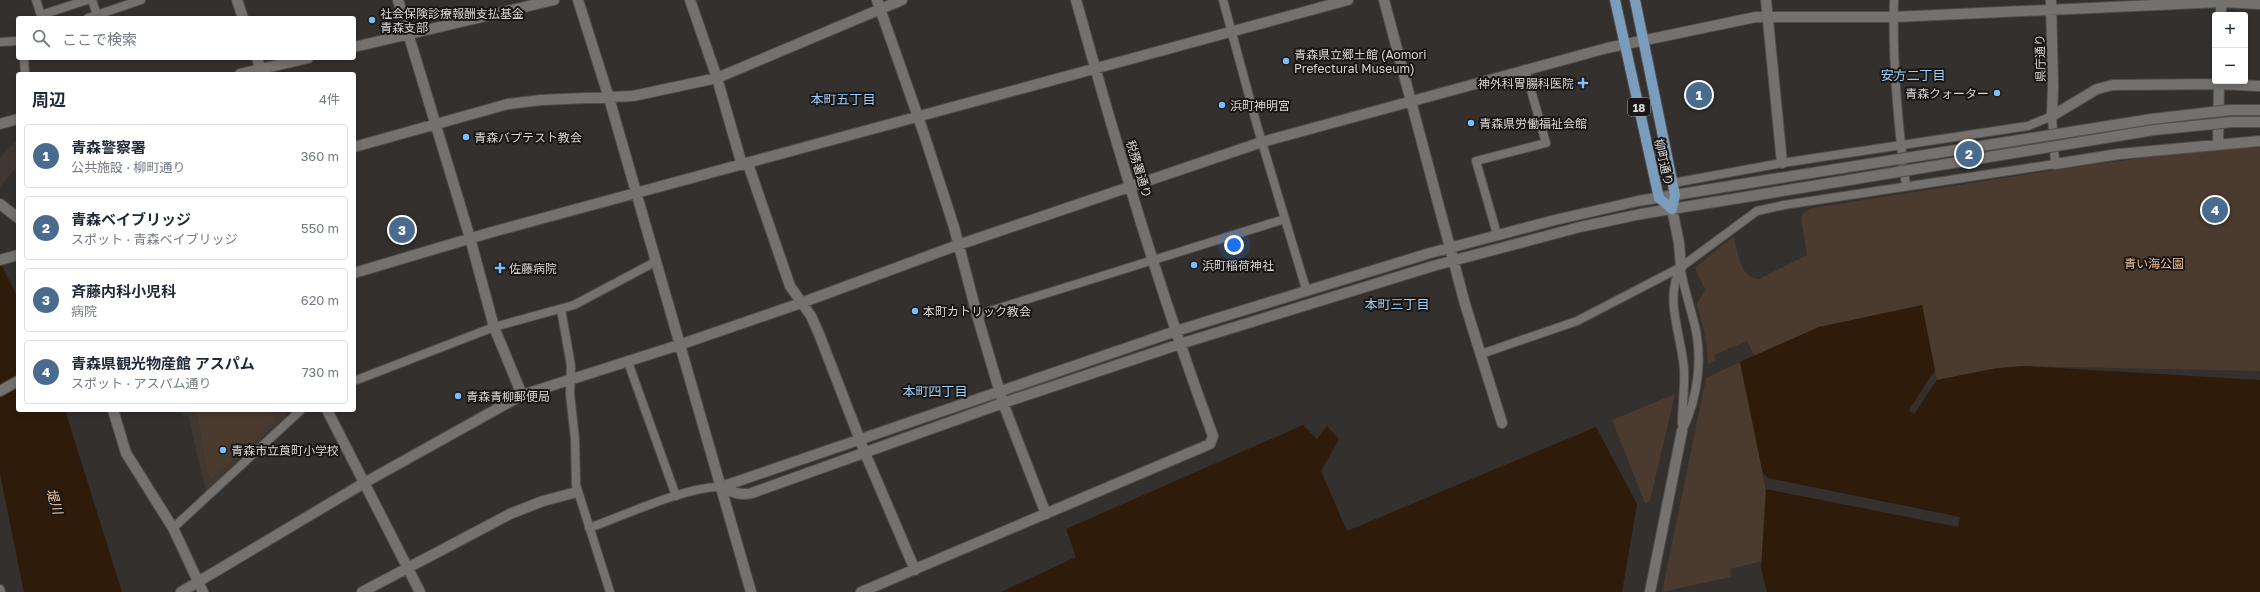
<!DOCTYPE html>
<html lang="ja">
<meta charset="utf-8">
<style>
:root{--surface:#fff;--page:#f6f6f7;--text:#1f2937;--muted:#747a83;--line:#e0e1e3;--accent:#496c8e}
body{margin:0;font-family:"Golos Text","Noto Sans JP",sans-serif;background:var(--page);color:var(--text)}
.controls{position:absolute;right:12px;top:12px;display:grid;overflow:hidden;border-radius:4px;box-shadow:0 2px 6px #0003}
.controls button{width:36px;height:36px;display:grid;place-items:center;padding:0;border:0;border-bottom:1px solid var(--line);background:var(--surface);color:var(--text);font:20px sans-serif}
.you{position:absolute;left:1234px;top:245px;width:14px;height:14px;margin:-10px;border:3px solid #fff;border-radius:50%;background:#1a73e8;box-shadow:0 0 0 6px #1a73e833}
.badge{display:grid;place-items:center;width:26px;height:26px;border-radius:50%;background:var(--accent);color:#fff;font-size:13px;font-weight:700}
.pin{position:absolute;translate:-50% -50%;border:2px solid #fff;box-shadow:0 1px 4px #0006}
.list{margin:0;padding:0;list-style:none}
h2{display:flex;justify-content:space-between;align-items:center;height:52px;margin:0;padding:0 16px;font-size:17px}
h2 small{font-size:13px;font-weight:400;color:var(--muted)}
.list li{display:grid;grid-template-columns:26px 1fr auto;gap:12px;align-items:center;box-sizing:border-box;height:64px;margin:0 8px 8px;padding:0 8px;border:1px solid var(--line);border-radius:4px}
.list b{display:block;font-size:15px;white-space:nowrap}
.list p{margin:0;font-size:13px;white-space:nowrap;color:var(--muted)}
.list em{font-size:13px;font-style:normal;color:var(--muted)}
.icon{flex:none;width:22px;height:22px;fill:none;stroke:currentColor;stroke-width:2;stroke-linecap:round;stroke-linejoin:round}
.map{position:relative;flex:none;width:2260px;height:592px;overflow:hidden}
.search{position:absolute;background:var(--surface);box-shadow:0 2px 6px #0003;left:16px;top:16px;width:340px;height:44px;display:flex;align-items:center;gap:10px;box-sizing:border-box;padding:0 14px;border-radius:4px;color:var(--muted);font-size:15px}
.panel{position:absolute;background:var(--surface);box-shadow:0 2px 6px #0003;left:16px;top:72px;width:340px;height:340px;border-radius:4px}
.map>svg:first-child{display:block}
</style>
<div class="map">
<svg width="2260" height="592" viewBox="0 0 2260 592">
<rect width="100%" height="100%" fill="#33302d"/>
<path fill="#403831" d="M18,138v35l-4,-3 -14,17v-29z
M181,410h105l1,5 -81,77 -18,-77 -5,1z"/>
<path fill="#4b3b2e" d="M2218,147l42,1v223l-235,-5 -27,2 -61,12 -15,-74 -103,21 -65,29 -7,-15 -33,14 2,6 -8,3 -2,-24 -9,-36 8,-14 -10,-22 39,-32c4,15 5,42 25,43l48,-24 -6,-37 3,-6 9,-4 222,-35z
M1740,362l26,127 -4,72 -32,8 1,8 -69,15 44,-214z
M1675,394l-25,107 -5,2 -33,-83z
M197,410h73l3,3v9l-61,57 -5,-7z"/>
<path fill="#2f1b09" d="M0,262l18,36v112h47l57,182h-98l-24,-118z
M1922,305l13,65 -26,40 5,4 23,-34 61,-12 27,-2 235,14v212h-493l-6,-23 5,-80 -26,-127 79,-35z
M1303,425l14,14 10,-13 12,13 -18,32 26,60 249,-104 41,77 -15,88h-621l75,-35 -10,-28z"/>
<path fill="#33302d" d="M1763,472l5,6 192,39 -2,10 -192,-38z"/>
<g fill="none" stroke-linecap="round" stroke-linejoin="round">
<g stroke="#504d4b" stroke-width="10">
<path id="minor" d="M36,0l6,18
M92,0l5,15
M1223,0l35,129 48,160
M1894,0c-2,62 4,125 12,186
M41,15l46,-15
M88,18l53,-18
M0,42l18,-1
M24,58l1,16
M1497,234l-21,-73 70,-18 -21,-74
M1681,267c-1,7 9,39 11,48 12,38 7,80 -10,116
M1680,270c-16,28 2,68 4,99 1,19 -2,37 -2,55
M561,309l10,57 -1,28 5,45 1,46 34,107
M977,315l308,-96
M1481,354l96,-33 104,-54 76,-56 27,-6 271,-41 -3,-48 -24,10 -246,37 -109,20
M628,362l48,134
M354,381l140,-54 80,-22 81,-43
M173,528l128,-118
M589,528c34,-12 98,-42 132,-41
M0,589l1,3"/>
</g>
<g stroke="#504d4b" stroke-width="12">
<path id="tertiary" d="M237,0l6,18
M398,0l72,238 24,89 28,68
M578,0l31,98 142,494
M690,0l27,78 25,87
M877,0l46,131 31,96 23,88 26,88 43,111
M1384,0l81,304 37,119
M1766,0l16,163
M2051,0l2,86 -1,30
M2221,15v-15
M354,47l200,-47
M257,58l5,16
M240,74l68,-16
M2052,116l45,-27 16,-4 106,-1 41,2
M0,124l18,-5
M2218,144l1,-63
M354,147l154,-43 33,-4 92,-4 84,-18 185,-78
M748,164l42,122 21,30 8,18 46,119 50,117
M2055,164l64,-10 141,-13
M0,204l18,14
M1672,209l7,34 2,24
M0,260l18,-5
M354,273l138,-41 856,-232
M0,391l18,-10
M113,410l13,43 47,75 30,64
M327,410l93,182
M721,487c11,5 19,9 31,6l251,-90 177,-59 253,-78 147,-39 61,-13 135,-22
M721,487l455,-156 254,-78 125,-33 83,-19 135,-22
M181,592l183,-109 158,-88 157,-50 122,-42 157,-58 304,-103 345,-94 149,-31h138l327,-15 39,2
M362,592l148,-78 33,-13 34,-9
M861,592l349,-148 3,-8c-53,-143 -96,-289 -137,-436
M1650,592l32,-161"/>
</g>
<g stroke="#504d4b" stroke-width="12">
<path id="primary" d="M1615,0l44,198 13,11 3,-14 -40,-195"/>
</g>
<use href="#minor" stroke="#75716e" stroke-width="8"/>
<use href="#tertiary" stroke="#75716e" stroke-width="10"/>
<use href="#primary" stroke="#7a9dbd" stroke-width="10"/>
<g stroke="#504d4b" stroke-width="12" stroke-linecap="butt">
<path id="tertiary-bridge" d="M1773,179l379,-60 78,-9h30
M1776,192l378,-62 78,-8h28"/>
</g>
<use href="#tertiary-bridge" stroke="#75716e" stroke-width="10"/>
</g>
<g fill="#7cbef9" stroke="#1a1817" stroke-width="1.5">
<circle cx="372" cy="20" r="4"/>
<circle cx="1286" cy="61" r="4"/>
<path d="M1581 77h4v4h4v4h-4v4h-4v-4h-4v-4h4z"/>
<circle cx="1997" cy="93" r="4"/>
<circle cx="1222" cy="105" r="4"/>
<circle cx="1471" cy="123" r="4"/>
<circle cx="466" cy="137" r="4"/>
<circle cx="1194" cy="265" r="4"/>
<path d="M498 262h4v4h4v4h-4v4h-4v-4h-4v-4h4z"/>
<circle cx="915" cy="311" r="4"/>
<circle cx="458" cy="396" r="4"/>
<circle cx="223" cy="450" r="4"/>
</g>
<g text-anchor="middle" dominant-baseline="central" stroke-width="4" stroke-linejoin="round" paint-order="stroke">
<rect fill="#1a1817" stroke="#9e9c9b" stroke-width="1" x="1628" y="98" width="22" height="18" rx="3"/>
<g font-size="11" font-weight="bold" fill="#d7d5d3">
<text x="1639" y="107">18</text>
</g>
<g font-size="12" fill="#d7d5d3" stroke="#1a1817" text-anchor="start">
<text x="380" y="13">社会保険診療報酬支払基金<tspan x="380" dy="14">青森支部</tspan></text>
<text x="1294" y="54">青森県立郷土館 (Aomori<tspan x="1294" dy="14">Prefectural Museum)</tspan></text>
<text x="1574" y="83" text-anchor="end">神外科胃腸科医院</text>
<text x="1989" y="93" text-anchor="end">青森クォーター</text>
<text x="1230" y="105">浜町神明宮</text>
<text x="1479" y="123">青森県労働福祉会館</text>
<text x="474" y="137">青森バプテスト教会</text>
<text x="1202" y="265">浜町稲荷神社</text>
<text x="509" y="268">佐藤病院</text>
<text x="923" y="311">本町カトリック教会</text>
<text x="466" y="396">青森青柳郵便局</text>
<text x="231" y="450">青森市立莨町小学校</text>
</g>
<g font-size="12" fill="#d7d5d3" stroke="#1a1817">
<text transform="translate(2040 58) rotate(-91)">県庁通り</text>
<text transform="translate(1664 162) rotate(77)">柳町通り</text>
<text transform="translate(1139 169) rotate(73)">税務署通り</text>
</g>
<g font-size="12" fill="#eabc97" stroke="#1a1817">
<text x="2154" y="263">青い海公園</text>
</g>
<g font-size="13" fill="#9dcdf9" stroke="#1a1817">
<text x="1913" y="75">安方二丁目</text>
<text x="843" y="99">本町五丁目</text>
<text x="1397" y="304">本町三丁目</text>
<text x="935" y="391">本町四丁目</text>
</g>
<g font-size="13" font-style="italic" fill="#f9caa5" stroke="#1a1817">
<text transform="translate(55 501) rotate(74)">堤川</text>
</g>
</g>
</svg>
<div class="controls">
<button>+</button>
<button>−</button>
</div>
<div class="you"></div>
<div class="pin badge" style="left:1699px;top:95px">1</div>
<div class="pin badge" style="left:1969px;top:154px">2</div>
<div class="pin badge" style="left:402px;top:230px">3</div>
<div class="pin badge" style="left:2215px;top:210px">4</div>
<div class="search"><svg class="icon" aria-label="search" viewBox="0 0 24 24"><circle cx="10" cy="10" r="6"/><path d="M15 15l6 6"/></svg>ここで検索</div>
<section class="panel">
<h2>周辺<small>4件</small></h2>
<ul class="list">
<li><span class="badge">1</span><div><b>青森警察署</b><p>公共施設 · 柳町通り</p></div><em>360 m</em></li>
<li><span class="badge">2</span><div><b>青森ベイブリッジ</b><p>スポット · 青森ベイブリッジ</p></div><em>550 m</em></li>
<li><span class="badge">3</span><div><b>斉藤内科小児科</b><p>病院</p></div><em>620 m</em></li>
<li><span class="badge">4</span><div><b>青森県観光物産館 アスパム</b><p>スポット · アスパム通り</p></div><em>730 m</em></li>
</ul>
</section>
</div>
